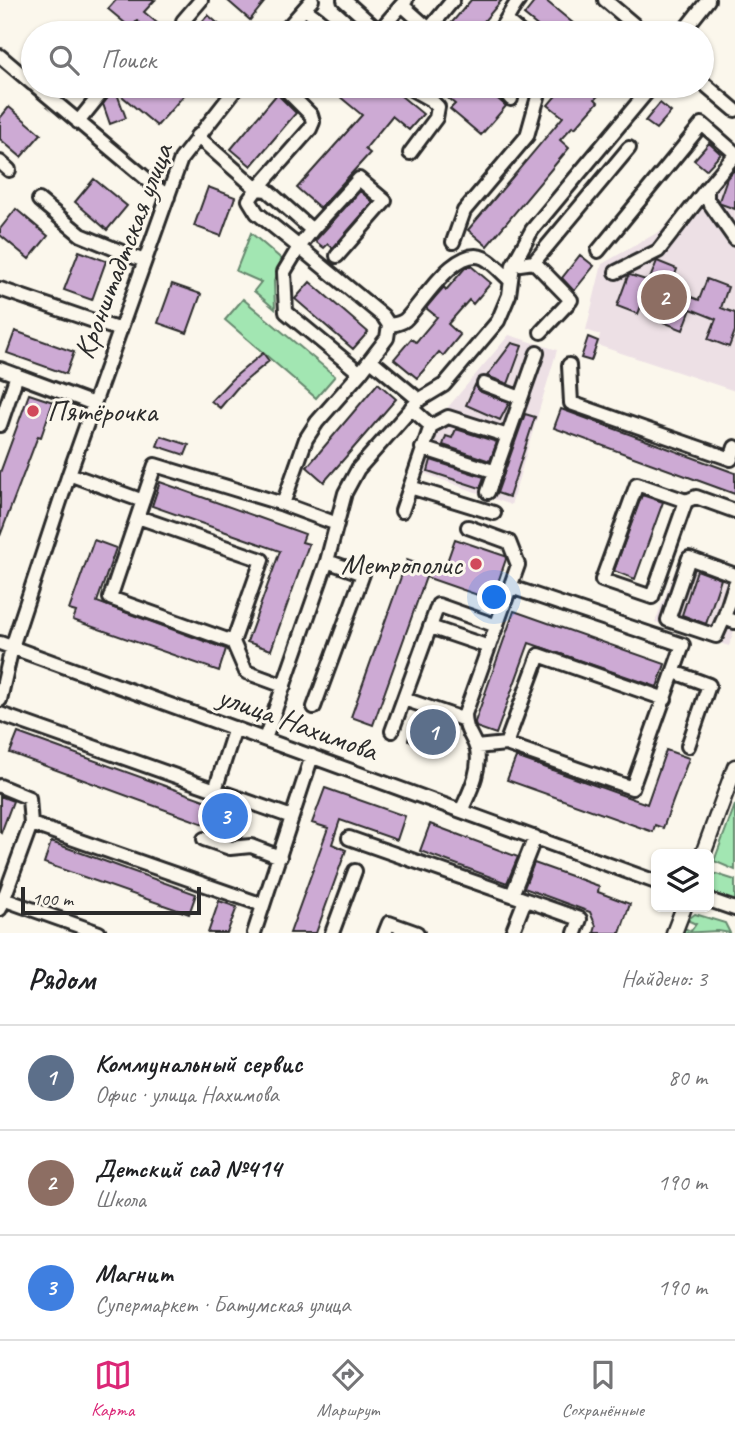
<!DOCTYPE html>
<html lang="ru">
<meta charset="utf-8">
<style>
:root{--surface:#fff;--page:#f6f6f6;--text:#202124;--muted:#757577;--line:#e0e0e0;--accent:#db2777}
body{margin:0;font-family:Caveat,sans-serif;background:var(--page);color:var(--text)}
.controls{position:absolute;right:21px;bottom:21px;display:grid;overflow:hidden;border-radius:10px;box-shadow:0 2px 5px #0004}
.controls button{width:63px;height:63px;display:grid;place-items:center;padding:0;border:0;border-bottom:2px solid var(--line);background:var(--surface);color:var(--text);font:35px sans-serif}
.scale{position:absolute;left:21px;bottom:18px;width:180px;box-sizing:border-box;padding-left:7px;border:4px solid #2b2b2b;border-top:0;font-size:19px;line-height:24px;white-space:nowrap;color:#2b2b2b;-webkit-text-stroke:5px #fbf7ec;paint-order:stroke}
.you{position:absolute;left:495px;top:598px;width:24px;height:24px;margin:-18px;border:5px solid #fff;border-radius:50%;background:#1a73e8;box-shadow:0 0 0 10px #1a73e833}
.badge{display:grid;place-items:center;width:46px;height:46px;border-radius:50%;background:var(--accent);color:#fff;font-size:23px;font-weight:700}
.pin{position:absolute;translate:-50% -50%;border:4px solid #fff;box-shadow:0 2px 7px #0006}
.list{margin:0;padding:0;list-style:none}
h2{display:flex;justify-content:space-between;align-items:center;height:91px;margin:0;padding:0 28px;font-size:30px}
h2 small{font-size:23px;font-weight:400;color:var(--muted)}
.list li{display:grid;grid-template-columns:46px 1fr auto;gap:21px;align-items:center;box-sizing:border-box;height:105px;padding:0 28px;border-top:2px solid var(--line)}
.list b{display:block;font-size:26px;white-space:nowrap}
.list p{margin:0;font-size:23px;white-space:nowrap;color:var(--muted)}
.list em{font-size:23px;font-style:normal;color:var(--muted)}
.icon{flex:none;width:38px;height:38px;fill:none;stroke:currentColor;stroke-width:2;stroke-linecap:round;stroke-linejoin:round}
.map{position:relative;flex:none;width:735px;height:933px;overflow:hidden}
.search{position:absolute;background:var(--surface);box-shadow:0 2px 5px #0004;left:21px;right:21px;top:21px;height:77px;display:flex;align-items:center;gap:18px;box-sizing:border-box;padding:0 24px;border-radius:38px;color:var(--muted);font-size:26px}
.sheet{height:406px;background:var(--surface)}
nav{display:flex;justify-content:space-around;align-items:center;box-sizing:border-box;height:98px;border-top:2px solid var(--line);background:var(--surface);font-size:19px;color:var(--muted)}
nav a{display:grid;justify-items:center;gap:4px}
nav .on{color:var(--accent)}
.map>svg:first-child{display:block}
</style>
<div class="map">
<svg width="735" height="933" viewBox="0 0 735 933">
<rect width="100%" height="100%" fill="#fbf7ec"/>
<filter id="ink" filterUnits="userSpaceOnUse"><feTurbulence type="fractalNoise" baseFrequency=".0143" numOctaves="2"/><feDisplacementMap in="SourceGraphic" scale="14" xChannelSelector="R" yChannelSelector="G"/><feConvolveMatrix kernelMatrix="1 2 1 2 8 2 1 2 1" color-interpolation-filters="sRGB"/></filter>
<g filter="url(#ink)">
<path fill="#ede0e5" d="M726,155l9,7v229l-138,-46 3,-10 -14,-5 16,-66 60,-34z
M509,335l48,15 -46,155 -90,-33 17,-53z
M683,550l52,18v59l-6,19 -74,-24z"/>
<path fill="#a2e6b2" stroke="#66886e" stroke-width="2" d="M251,233l34,29 -11,19 1,28 -21,-18 7,-9 -25,-11z
M243,299l92,77 -19,22 -91,-78z
M735,805v65l-21,-9z
M710,872l25,8v26l-26,-12z
M695,914l30,9 5,10 -12,-2 -36,2 2,-5 7,3 5,-7 -9,-4z"/>
<path fill="#cdaad4" stroke="#2b2b2b" stroke-width="2" d="M116,0h39l-11,12 25,21h-18l-14,-12 -6,7 -23,-19z
M227,0h39l-16,20z
M471,0h31l-28,33h-31z
M536,0h9l40,33h-39l-22,-18z
M208,15l21,18h-37z
M116,86h76l-35,40 -41,-35 10,27 -16,6 -7,-20z
M327,86h62l34,28 -14,16 -17,-14 -27,33 5,4 -50,55 -23,-20 65,-73z
M433,86h50l23,20 -25,29 -31,-26 5,-5z
M564,86h15l7,5 4,-5h17l-12,13 3,3 -23,26 -2,-2 -13,14 9,8 -82,98 -19,-16 95,-113 -15,-12z
M277,94l19,19 -45,53 -20,-17z
M660,103l11,9 -15,17 -11,-8z
M9,107l32,27 -20,23 -21,-18v-21z
M709,143l12,11 -15,16 -12,-10z
M735,169v40l-14,-5 -2,-3 8,-23z
M94,179l33,27 -20,24 -32,-28z
M208,187l27,10 -14,39 -27,-10z
M360,191l13,11 -40,46 -5,-4 -4,4 -9,-7z
M16,209l32,27 -19,23 -29,-24v-6z
M79,251l27,10 -14,39 -28,-10z
M580,255l14,11 -20,25 -12,-13z
M657,261l20,8 -7,20 29,11 8,-21 21,8 -7,21 14,5v18l-6,16 -21,-8 8,-20 -25,-10 -8,21 -20,-8 7,-20 -24,-9 -8,21 -21,-8 11,-30 2,-1 19,6z
M471,266l20,17 -18,21 -4,-4 -21,24 12,11 -17,21 -4,-4 -22,26 -23,-19 17,-20 5,3 21,-25 -11,-9 10,-12 8,-9 2,3 19,-22z
M310,282l58,50 -15,17 -58,-50z
M172,284l29,10 -14,39 -29,-10z
M15,331l59,21 -8,22 -59,-21z
M588,337l10,4 -7,20 -10,-3z
M512,343l10,3 -14,38 -21,-8z
M263,353l6,8 -32,27 -17,20 -9,-7 21,-22z
M378,383l18,16 -72,83 -17,-15z
M475,385l6,7 28,11 -9,17 -34,-15z
M29,394l24,8 -12,35 -3,-1 -38,100v-63z
M561,409l174,64v21l-181,-66z
M525,414l10,3 -26,80 -12,-4z
M456,429l41,13 -7,19 -47,-16 3,-9 6,2z
M161,436l28,9 -4,10 -28,-9z
M431,460l53,17 -4,11 -52,-17z
M160,482l145,52 -3,8 7,2 -38,106 -24,-8 33,-91 -128,-45z
M642,495l21,7 -28,77 -21,-8z
M455,539l50,17 1,3 -14,41 -66,-23 -53,148 -22,-8 56,-157 36,13z
M94,540l22,8 -19,54 129,47 -7,22 -146,-51 3,-8 -7,-2z
M697,570l24,9 -15,45 -24,-9z
M514,611l151,53 -8,23 -128,-44 -33,91 -20,-7 -1,-5z
M418,713l31,11 -10,27 -31,-11z
M18,733l197,71 1,-3 7,1 28,10 -9,26 -232,-85z
M666,750l23,8 -26,70 -8,-3 -2,7 -146,-52 9,-23 131,47z
M325,788l80,28 -8,24 -57,-20 -8,24 14,6 -30,83h-26l38,-105 -16,-5z
M0,796l13,5 -12,32 -1,-1z
M430,824l88,33 -11,26 -87,-32z
M51,842l145,52 -7,20 -145,-51z
M534,863l65,23 -1,6 32,12 -10,29h-26l2,-7 -6,-14 -66,-24z
M219,901l18,6 -10,26h-19z"/>
<g fill="none" stroke-linecap="round" stroke-linejoin="round">
<g stroke="#2b2b2b" stroke-width="18">
<path id="minor" d="M344,0l29,26 14,7
M605,0l39,33
M402,5l27,24
M305,9l31,24
M507,21l14,12
M381,29l25,-29
M183,33v-12l18,-21
M283,33l29,-33
M426,33l27,-33
M497,33c9,-10 13,-22 22,-33
M682,33l26,-33
M0,56l33,28
M702,82l33,28
M36,86l132,111
M406,86l25,14 7,7 -2,11 -26,35
M500,86l11,13
M78,122l29,-36
M197,136l60,53 10,1 45,40 -13,17 84,69 6,9 -2,13 -27,35
M735,155l-28,33v11l28,40
M0,162l9,8
M39,200l42,35 63,26
M312,230l47,-51 26,22 -48,55
M453,242l11,-31 63,-75 14,-50
M598,251l104,-127 33,29
M534,262l37,38 -30,32
M513,265l21,-3 95,-114
M616,272l42,-21 49,-63
M0,289l120,41
M389,325c6,-1 11,-1 16,-5 16,-15 51,-76 79,-62 10,5 18,15 26,22
M371,360l48,40
M569,365l2,38 160,56 4,-12
M0,369l94,35
M484,384l37,14
M411,408l20,18 17,-9 60,19
M0,425l17,-50
M422,448l74,24
M69,474l74,27
M410,487l84,26
M488,492l49,-139
M686,501l-34,96 -50,-17 35,-96 49,17 10,-4 39,14
M283,504l23,-65 11,-17 43,-49 -74,-61 -2,-40 15,-25 -42,-34 -8,-13 8,-11 53,-60 3,-7 -2,-7 -22,-22
M402,511l29,-85
M138,517l124,43 -29,82
M735,584l-11,34 11,4
M724,618l-8,18 -48,-16 21,-62 46,17
M430,627l59,20
M0,643l656,239
M674,672l35,13 -21,61
M284,686l-38,-14 -13,-30 -123,-44 45,-133 128,39 54,20
M404,699l61,21
M0,700l12,-53 57,-173 112,-315 57,-73
M314,707l49,-133 -36,-13
M0,714l292,103
M392,731l46,-126 59,21
M265,739l62,-178 18,-68 13,-24 61,-69 25,-15 54,-64 11,-26 4,-30 19,-35 120,-144
M506,744l126,44 51,-143 -172,-58
M476,747l30,-3 33,-89 126,44
M0,786l29,12 2,26 -31,85
M215,790l20,-62
M462,809c8,-18 19,-38 15,-59 -4,-15 -12,-17 -12,-36l53,-149 -9,-23 -41,-15
M31,824l232,81
M349,838l231,81 -5,14
M204,839l26,9 21,-2 29,11
M512,895l23,-58
M3,899l96,34
M709,900l26,9
M254,933l58,-177
M332,933l23,-62
M385,933l4,-10 28,10
M512,933l13,-33"/>
</g>
<g stroke="#2b2b2b" stroke-width="19">
<path id="major" d="M703,854l32,-87
M674,933l10,-26"/>
</g>
<use href="#minor" stroke="#fbf7ec" stroke-width="12"/>
<use href="#major" stroke="#fbf7ec" stroke-width="14"/>
</g>
</g>
<g fill="#d1495b" stroke="#fbf7ec" stroke-width="2.5">
<circle cx="33" cy="411" r="7"/>
<circle cx="476" cy="564" r="7"/>
</g>
<g text-anchor="middle" dominant-baseline="central" stroke-width="6" stroke-linejoin="round" paint-order="stroke">
<g font-size="30" fill="#2b2b2b" stroke="#fbf7ec">
<text transform="translate(123 251) rotate(-69)">Кронштадтская улица</text>
<text transform="translate(298 723) rotate(20)">улица Нахимова</text>
</g>
<g font-size="30" fill="#2b2b2b" stroke="#fbf7ec" text-anchor="start">
<text x="47" y="411">Пятёрочка</text>
<text x="462" y="564" text-anchor="end">Метрополис</text>
</g>
</g>
</svg>
<div class="controls">
<button><svg class="icon" aria-label="layers" viewBox="0 0 24 24"><path d="M12 4l9 5-9 5-9-5zM3 14l9 5 9-5"/></svg></button>
</div>
<div class="scale">100 m</div>
<div class="you"></div>
<div class="pin badge" style="left:433px;top:732px;background:#5c6f8a">1</div>
<div class="pin badge" style="left:664px;top:297px;background:#8d6e63">2</div>
<div class="pin badge" style="left:225px;top:816px;background:#3f7fe0">3</div>
<div class="search"><svg class="icon" aria-label="search" viewBox="0 0 24 24"><circle cx="10" cy="10" r="6"/><path d="M15 15l6 6"/></svg>Поиск</div>
</div>
<section class="sheet">
<h2>Рядом<small>Найдено: 3</small></h2>
<ul class="list">
<li><span class="badge" style="background:#5c6f8a">1</span><div><b>Коммунальный сервис</b><p>Офис · улица Нахимова</p></div><em>80 m</em></li>
<li><span class="badge" style="background:#8d6e63">2</span><div><b>Детский сад №414</b><p>Школа</p></div><em>190 m</em></li>
<li><span class="badge" style="background:#3f7fe0">3</span><div><b>Магнит</b><p>Супермаркет · Батумская улица</p></div><em>190 m</em></li>
</ul>
</section>
<nav>
<a class="on"><svg class="icon" aria-label="map" viewBox="0 0 24 24"><path d="M3 6l6-2 6 2 6-2v14l-6 2-6-2-6 2zM9 4v14M15 6v14"/></svg>Карта</a>
<a><svg class="icon" aria-label="directions" viewBox="0 0 24 24"><path d="M12 3l9 9-9 9-9-9zM9 14v-3h6M13 9l2 2-2 2"/></svg>Маршрут</a>
<a><svg class="icon" aria-label="saved" viewBox="0 0 24 24"><path d="M7 4h10v16l-5-4-5 4z"/></svg>Сохранённые</a>
</nav>
